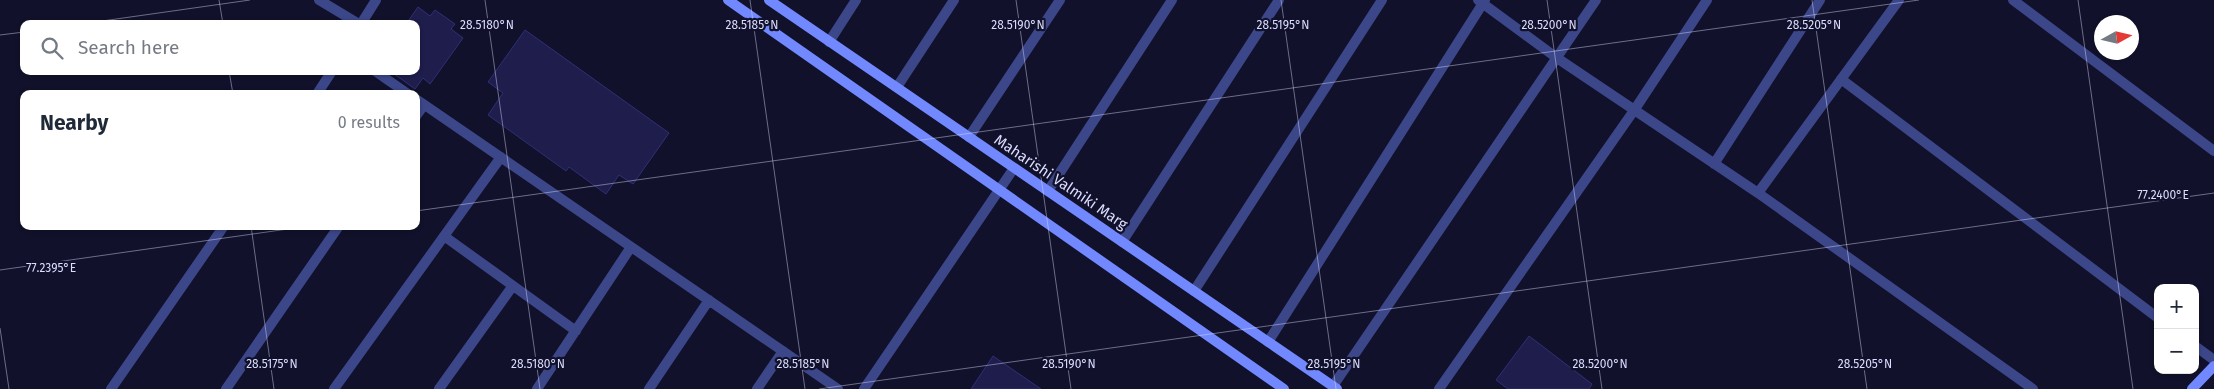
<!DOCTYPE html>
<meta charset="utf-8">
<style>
:root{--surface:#fff;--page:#f6f6f7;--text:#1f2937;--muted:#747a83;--line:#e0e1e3}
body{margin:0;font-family:"Fira Sans",sans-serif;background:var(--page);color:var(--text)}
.controls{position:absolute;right:15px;bottom:15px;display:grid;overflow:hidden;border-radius:10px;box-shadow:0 1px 4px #0004}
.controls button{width:45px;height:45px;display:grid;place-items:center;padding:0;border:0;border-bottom:1px solid var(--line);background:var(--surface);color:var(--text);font:25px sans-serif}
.compass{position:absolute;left:2094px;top:15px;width:45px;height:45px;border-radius:50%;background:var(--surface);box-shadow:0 1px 4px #0004;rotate:82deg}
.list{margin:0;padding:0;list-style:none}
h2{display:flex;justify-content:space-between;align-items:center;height:65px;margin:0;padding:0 20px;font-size:21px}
h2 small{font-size:16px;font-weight:400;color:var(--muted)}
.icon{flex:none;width:28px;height:28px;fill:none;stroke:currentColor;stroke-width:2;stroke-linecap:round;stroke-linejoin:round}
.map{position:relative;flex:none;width:2214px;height:389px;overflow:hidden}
.search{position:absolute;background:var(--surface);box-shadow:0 1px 4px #0004;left:20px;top:20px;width:400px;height:55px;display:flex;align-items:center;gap:12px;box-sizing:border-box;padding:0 18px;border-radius:10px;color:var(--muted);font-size:19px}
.panel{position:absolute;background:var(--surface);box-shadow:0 1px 4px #0004;left:20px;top:90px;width:400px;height:140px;border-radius:10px}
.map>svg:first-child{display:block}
</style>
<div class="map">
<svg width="2214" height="389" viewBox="0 0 2214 389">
<rect width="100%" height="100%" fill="#11112b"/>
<path fill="#1e1d4c" stroke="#302f78" d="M418,7l12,9 5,-6 20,14 -4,5 12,9 -33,46 -7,-6 -8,11 -25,-18h26v-47h-10z
M525,30l144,103 -36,51 -14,-9 -13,19 -37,-27 -3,4 -78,-56 15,-22 -15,-11z
M1529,336l63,48 -3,5h-81l-12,-9z
M993,356l48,33h-70z"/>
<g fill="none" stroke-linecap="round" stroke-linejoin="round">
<path stroke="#3c478a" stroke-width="10" d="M319,0l40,24
M1478,0l79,58 201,135 275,196
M2013,0l201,151
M361,24l15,-24
M829,42l27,-42
M375,71l33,23
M1841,79l317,239
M897,87l57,-87
M317,94l15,-23
M416,99l422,290
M416,116l8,-11
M969,137l91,-137
M1714,164l106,-164
M1048,191l124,-191
M1758,193l141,-193
M444,236l132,95
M1122,242l157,-242
M1194,291l188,-291
M1268,342l217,-342
M2195,346l19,14
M1333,386l263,-386
M111,389l113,-163
M226,389l113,-163
M334,389l167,-232
M439,389l73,-102
M537,389l94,-142
M649,389l60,-89
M757,389l26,-38
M864,389l150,-221
M1439,389l196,-280 72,-109"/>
<path stroke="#7288ff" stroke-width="10" d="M728,0l556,389
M769,0l568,389
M2192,389l22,-23"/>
</g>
<path fill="none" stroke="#dbddff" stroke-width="1" stroke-opacity="0.45" d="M219,0l4,24M485,0l55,389M750,0l55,389M1016,0l55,389M1281,0l55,389M1547,0l55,389M1812,0l55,389M2078,0l55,389M81,24l169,-24M0,35l24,-3M229,71l4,23M416,211l1503,-211M251,226l23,163M0,270l309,-44M0,328l9,61M819,389l1395,-196"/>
<g text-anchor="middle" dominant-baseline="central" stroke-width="4.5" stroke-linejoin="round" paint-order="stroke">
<g font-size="15" fill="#dbddff" stroke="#11112b">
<text transform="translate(1061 182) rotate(34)">Maharishi Valmiki Marg</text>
</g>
</g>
<g font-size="12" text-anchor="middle" fill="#dbddff" stroke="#11112b" stroke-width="4.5" stroke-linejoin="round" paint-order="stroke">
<text x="487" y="29">28.5180°N</text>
<text x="752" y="29">28.5185°N</text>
<text x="1018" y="29">28.5190°N</text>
<text x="1283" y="29">28.5195°N</text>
<text x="1549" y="29">28.5200°N</text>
<text x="1814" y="29">28.5205°N</text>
<text x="2163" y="199">77.2400°E</text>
<text x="51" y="272">77.2395°E</text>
<text x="272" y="368">28.5175°N</text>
<text x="538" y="368">28.5180°N</text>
<text x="803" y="368">28.5185°N</text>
<text x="1069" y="368">28.5190°N</text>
<text x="1334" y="368">28.5195°N</text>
<text x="1600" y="368">28.5200°N</text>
<text x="1865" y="368">28.5205°N</text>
</g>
</svg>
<div class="controls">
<button>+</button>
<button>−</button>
</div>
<svg class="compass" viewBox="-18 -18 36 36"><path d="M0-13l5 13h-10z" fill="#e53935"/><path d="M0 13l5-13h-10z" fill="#747a83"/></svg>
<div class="search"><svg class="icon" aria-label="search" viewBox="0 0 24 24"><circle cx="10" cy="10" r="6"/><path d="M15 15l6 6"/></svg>Search here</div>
<section class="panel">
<h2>Nearby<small>0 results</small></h2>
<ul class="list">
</ul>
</section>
</div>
